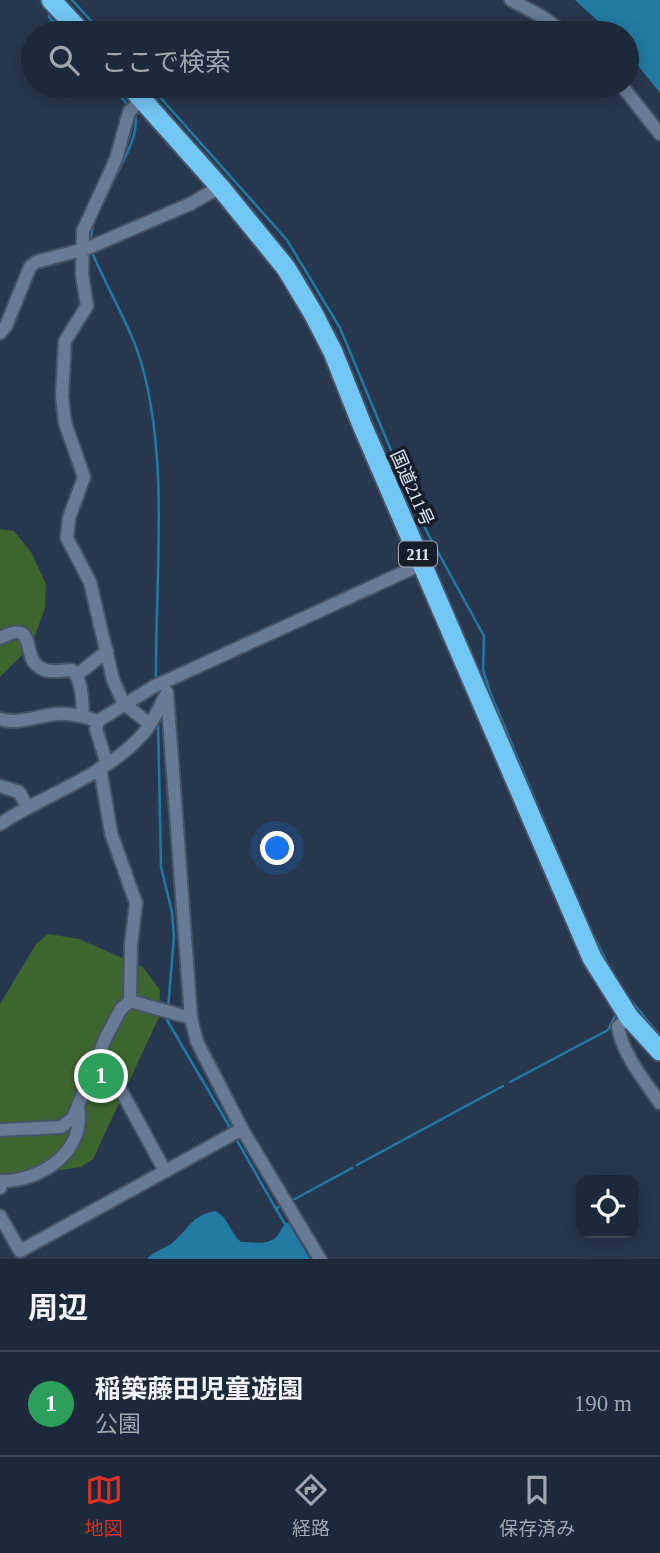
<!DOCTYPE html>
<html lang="ja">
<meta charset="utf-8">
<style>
:root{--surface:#1c293b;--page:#253142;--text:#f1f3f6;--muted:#a0a6af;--line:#3a4555;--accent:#d93025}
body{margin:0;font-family:"Times New Roman","Noto Sans JP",serif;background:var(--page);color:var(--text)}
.controls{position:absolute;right:21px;bottom:21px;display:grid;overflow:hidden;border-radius:14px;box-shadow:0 4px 18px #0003}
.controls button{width:63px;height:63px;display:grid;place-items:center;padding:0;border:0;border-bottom:2px solid var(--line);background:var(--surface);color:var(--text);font:35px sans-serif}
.you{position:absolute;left:278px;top:849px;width:24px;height:24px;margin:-18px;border:5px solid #fff;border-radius:50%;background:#1a73e8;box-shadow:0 0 0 10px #1a73e833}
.badge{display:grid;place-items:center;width:46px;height:46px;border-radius:50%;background:var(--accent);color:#fff;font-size:23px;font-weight:700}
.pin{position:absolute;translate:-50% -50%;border:4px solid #fff;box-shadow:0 2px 7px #0006}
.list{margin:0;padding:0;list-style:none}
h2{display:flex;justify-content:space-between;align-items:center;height:91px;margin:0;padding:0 28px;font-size:30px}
h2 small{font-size:23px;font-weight:400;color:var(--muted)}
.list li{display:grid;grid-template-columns:46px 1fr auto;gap:21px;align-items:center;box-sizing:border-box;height:105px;padding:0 28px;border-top:2px solid var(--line)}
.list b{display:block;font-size:26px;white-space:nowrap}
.list p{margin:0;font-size:23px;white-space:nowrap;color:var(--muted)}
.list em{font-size:23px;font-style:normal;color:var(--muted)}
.icon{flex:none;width:38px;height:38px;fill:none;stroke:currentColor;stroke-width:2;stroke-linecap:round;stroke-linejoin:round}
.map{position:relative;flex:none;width:660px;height:1259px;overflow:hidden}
.search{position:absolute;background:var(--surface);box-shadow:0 4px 18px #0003;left:21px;right:21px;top:21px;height:77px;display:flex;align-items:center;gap:18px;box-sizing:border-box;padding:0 24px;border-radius:38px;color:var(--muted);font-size:26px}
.sheet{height:196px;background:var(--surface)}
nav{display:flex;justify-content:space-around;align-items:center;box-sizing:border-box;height:98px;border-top:2px solid var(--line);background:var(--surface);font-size:19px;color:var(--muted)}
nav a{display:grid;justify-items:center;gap:4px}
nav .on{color:var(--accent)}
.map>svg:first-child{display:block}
</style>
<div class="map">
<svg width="660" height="1259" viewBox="0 0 660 1259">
<rect width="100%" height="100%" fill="#26374f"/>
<path fill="#3d662e" d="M0,529l14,2 17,21 15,32 -1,24 -14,38 -31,31z
M48,934l31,5 64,28 17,23 -1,27 -66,142 -12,8 -37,5 -44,12v-180l36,-60z"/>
<path fill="#227aa2" d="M575,0h85v93l-33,-41v-19h-16z
M216,1211c13,8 14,21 25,31 11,0 28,4 36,-6 5,-6 4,-9 11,-14l22,37h-163c6,-7 16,-10 24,-15 17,-13 19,-29 45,-33z"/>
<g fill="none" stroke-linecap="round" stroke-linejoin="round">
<path stroke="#227aa2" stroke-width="2.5" d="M72,0l30,33
M51,11l-2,6 14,16
M111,86l19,21
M150,86l137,154 53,88 63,151 25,55 56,102 -1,34 7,22 72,172
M91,242c-3,-36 56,-99 43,-130
M92,252c16,39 40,76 51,117 26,97 12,212 13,312
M434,614l9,25 5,7
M158,720l3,147 11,45 2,25 -6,72
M505,781l64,148
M591,931l21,41
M624,992l36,44
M168,1015l-1,5 65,111
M510,1082l98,-52 8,-16
M235,1137l41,72
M357,1165l146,-79
M293,1200l59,-32
M279,1207l-3,2 9,15"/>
<g stroke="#455367" stroke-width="16">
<path id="minor" d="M511,0l30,16 24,17
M622,86l38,48
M142,99l-13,13 -13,47 -33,72 -1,43 5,32 -22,35 -3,55 3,27 19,54 -15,41 -2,20 23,44 23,98 11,24 26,20
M0,333l6,-7 24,-59 6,-5 52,-14 102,-44 30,-17
M0,638c38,-20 21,18 39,29 10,7 22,3 33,3 11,11 10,32 11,46
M77,675l30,-24
M167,692l24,326 6,24 45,87 78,130
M0,719c18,6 39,-4 58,-5 14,-1 27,3 40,7l55,-34 269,-123
M98,721l-2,8 11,35
M0,786l19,6 8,14
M0,824c46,-30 105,-48 142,-89 11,-11 17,-28 25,-42
M130,1001l61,17
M629,1017l-11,10c5,28 26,53 42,76
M100,1052l65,119
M0,1130l61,-3 12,-9 33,-81 15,-28 9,-8 1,-56 5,-42 -25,-70 -11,-65
M0,1188l2,-7c40,0 84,-30 76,-74
M0,1216l20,35 222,-122"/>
</g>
<g stroke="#455367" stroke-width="23">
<path id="highway" d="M51,0l31,33
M130,86l90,101 66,81 27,45 20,39 29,73 230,533 37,59 31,34"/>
</g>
<use href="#minor" stroke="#677a96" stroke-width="12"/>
<use href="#highway" stroke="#73c7f4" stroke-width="19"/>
</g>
<g text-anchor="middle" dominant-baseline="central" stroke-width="7" stroke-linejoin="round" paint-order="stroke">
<rect fill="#171e29" stroke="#a2abba" stroke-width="2" x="399" y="541.5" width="38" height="25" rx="5"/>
<g font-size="16" font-weight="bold" fill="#dde8f8">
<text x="418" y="554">211</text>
</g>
<g font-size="18" fill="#dde8f8" stroke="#171e29">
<text transform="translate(412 488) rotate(66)">国道211号</text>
</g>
</g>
</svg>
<div class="controls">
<button><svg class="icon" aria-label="locate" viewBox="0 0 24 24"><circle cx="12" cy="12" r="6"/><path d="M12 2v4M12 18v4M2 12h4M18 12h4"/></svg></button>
</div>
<div class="you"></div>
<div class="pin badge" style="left:101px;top:1076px;background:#2e9e5b">1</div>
<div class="search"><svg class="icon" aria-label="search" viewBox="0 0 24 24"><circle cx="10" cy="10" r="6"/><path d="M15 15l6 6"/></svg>ここで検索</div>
</div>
<section class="sheet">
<h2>周辺<small></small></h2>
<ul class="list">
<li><span class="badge" style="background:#2e9e5b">1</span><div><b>稲築藤田児童遊園</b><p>公園</p></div><em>190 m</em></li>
</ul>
</section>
<nav>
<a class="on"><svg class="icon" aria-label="map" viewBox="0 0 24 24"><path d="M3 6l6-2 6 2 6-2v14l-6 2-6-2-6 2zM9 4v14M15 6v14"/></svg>地図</a>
<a><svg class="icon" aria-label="directions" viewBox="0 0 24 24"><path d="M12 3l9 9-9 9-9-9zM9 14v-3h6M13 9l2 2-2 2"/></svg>経路</a>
<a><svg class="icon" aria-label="saved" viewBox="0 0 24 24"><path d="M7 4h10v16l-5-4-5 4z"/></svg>保存済み</a>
</nav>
